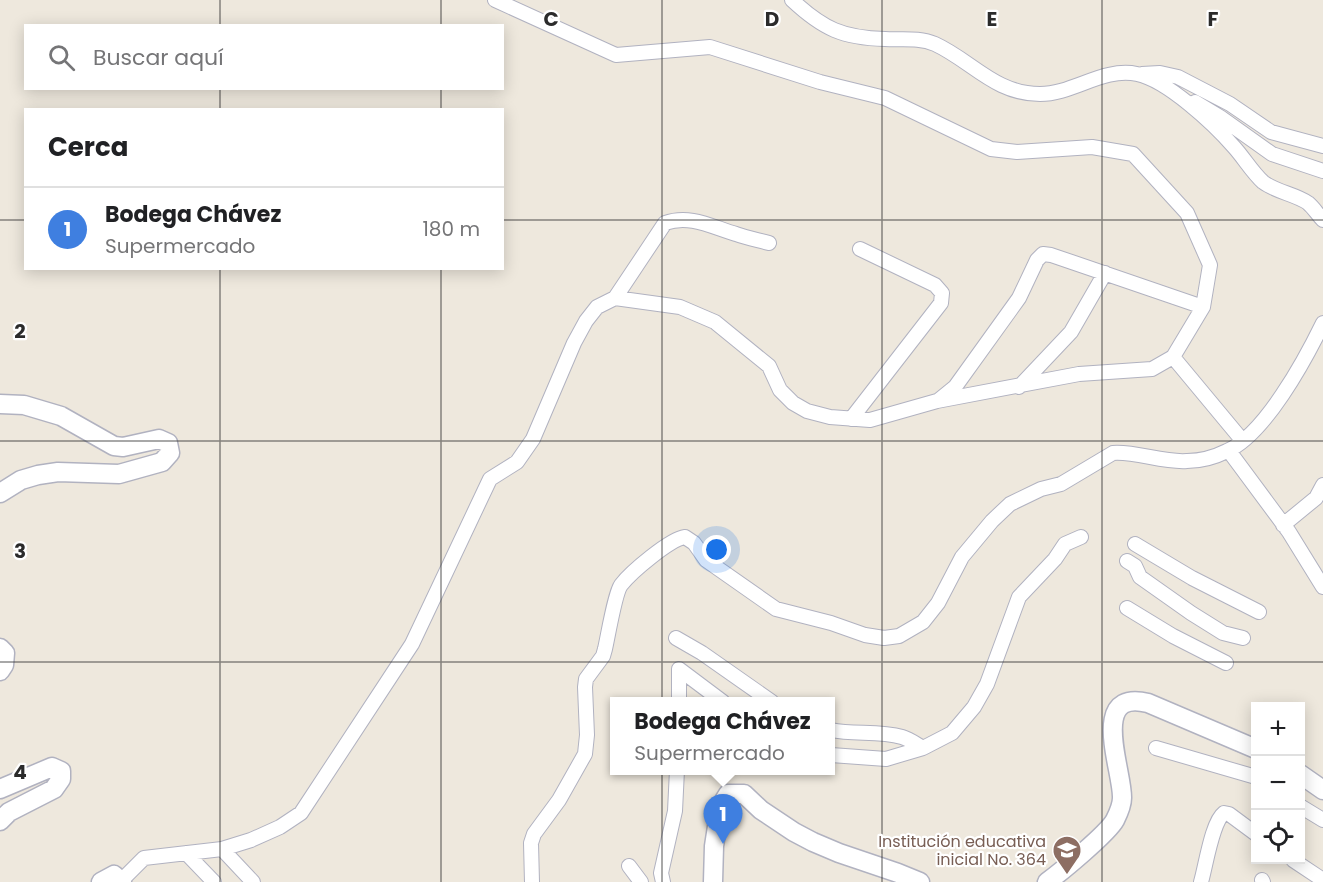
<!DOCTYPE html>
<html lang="es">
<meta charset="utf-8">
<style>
:root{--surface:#fff;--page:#f2f2f2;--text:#202124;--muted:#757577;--line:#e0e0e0;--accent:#394eff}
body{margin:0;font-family:Poppins,sans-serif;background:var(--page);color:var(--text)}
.controls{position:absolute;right:18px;bottom:18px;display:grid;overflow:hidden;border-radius:0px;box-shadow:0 3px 15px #0003}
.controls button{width:54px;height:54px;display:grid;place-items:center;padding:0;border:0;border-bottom:2px solid var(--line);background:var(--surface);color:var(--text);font:30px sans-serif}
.you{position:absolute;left:717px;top:550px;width:21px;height:21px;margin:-15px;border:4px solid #fff;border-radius:50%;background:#1a73e8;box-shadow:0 0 0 9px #1a73e833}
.badge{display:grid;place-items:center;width:39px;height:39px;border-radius:50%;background:var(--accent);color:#fff;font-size:20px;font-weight:700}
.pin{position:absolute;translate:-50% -50px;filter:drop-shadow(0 2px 3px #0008)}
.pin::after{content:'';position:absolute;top:32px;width:21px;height:18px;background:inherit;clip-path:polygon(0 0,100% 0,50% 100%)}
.popup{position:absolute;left:610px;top:697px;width:225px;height:78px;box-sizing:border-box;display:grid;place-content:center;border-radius:0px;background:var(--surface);filter:drop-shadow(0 2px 4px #0005);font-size:20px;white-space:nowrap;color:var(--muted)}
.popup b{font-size:22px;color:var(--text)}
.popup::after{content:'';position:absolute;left:50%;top:100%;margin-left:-12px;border:12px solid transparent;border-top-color:var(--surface)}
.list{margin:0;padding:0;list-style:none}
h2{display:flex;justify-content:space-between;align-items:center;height:78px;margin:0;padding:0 24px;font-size:26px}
h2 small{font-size:20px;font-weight:400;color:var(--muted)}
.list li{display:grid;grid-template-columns:39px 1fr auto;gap:18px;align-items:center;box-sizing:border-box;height:84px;padding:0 24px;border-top:2px solid var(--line)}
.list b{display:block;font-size:22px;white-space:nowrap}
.list p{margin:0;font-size:20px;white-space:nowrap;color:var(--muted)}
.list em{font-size:20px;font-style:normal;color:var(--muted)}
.icon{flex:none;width:33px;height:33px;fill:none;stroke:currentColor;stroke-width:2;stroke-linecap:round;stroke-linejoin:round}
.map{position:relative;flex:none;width:1323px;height:882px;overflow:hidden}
.search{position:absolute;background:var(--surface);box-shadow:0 3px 15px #0003;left:24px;top:24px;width:480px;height:66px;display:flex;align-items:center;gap:15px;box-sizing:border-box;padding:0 21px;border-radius:0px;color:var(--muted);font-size:22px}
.panel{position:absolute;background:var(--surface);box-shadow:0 3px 15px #0003;left:24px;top:108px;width:480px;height:162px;border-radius:0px}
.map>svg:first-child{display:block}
</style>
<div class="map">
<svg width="1323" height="882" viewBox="0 0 1323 882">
<rect width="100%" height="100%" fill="#eee8dd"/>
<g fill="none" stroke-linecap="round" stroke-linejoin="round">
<g stroke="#b1b2c0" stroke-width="16">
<path id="street" d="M792,0c31,29 51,38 93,39 17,1 34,-2 50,5 37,17 60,50 105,50 33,0 63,-27 97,-20 30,6 77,50 97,73 10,11 18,25 29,35 13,10 32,12 45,21 6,5 10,12 15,17
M1142,74l18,-1 18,4 52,27 41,28 52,14
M1195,102l25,15 52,37 51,17
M615,298l50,-75c25,-9 47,4 71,11 11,4 22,6 33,9
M1173,357l69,83
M1019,387l52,-55 34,-59
M939,400l16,-13 64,-89 18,-38 6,-6 8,1 152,52
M851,419l90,-116 1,-10 -7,-8 -75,-36
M1229,451l60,81 34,55
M1283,525l33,-27 7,-13
M1135,544l57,34 67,34
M1127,561l8,5 5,11 51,36 32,20 20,5
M1127,608l46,28 53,27
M676,638l26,15 70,49
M679,669l44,33
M679,702v-33
M831,730c23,5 48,0 71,7 7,2 14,7 21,11
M1156,748l100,29
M831,755l55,4 37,-11 29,-15 22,-26 13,-23 32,-87 36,-38 10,-15 16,-7
M1300,806l23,14
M222,849l31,33
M186,853l28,29
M1293,860l30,20
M629,866l12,16
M122,880l22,-22 78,-9 29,-9 29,-13 21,-14 111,-169 78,-165 27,-17 16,-23 41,-96 12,-22 11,-14 18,-9 65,9 35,15 54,44 11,24 13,13 14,8 23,6 40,3 67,-19 142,-27 73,-5 21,-12 30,-50 7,-42 -23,-52 -54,-59 -41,-7 -75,5 -26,-3 -106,-51 -65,-16 -110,-35 -94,8 -121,-55
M1262,880l1,2
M532,882l-1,-39 3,-9 25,-34 26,-46 2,-19 -2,-48 1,-8 17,-23 2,-7c3,-13 10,-56 16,-64 10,-13 49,-46 64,-48l9,6 12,17 70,49 55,14 34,12 19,3 15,-2 24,-14 15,-19 24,-46 30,-36 18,-17 31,-15 20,-5 52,-31c22,-2 51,10 74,8 13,0 28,-4 40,-10 38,-17 78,-91 96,-128
M663,882l-2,-9 14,-62 2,-41
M1201,882c5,-17 11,-60 23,-69l5,1 27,20"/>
</g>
<g stroke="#b1b2c0" stroke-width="21">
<path id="secondary" d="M0,404l24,1 37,11 53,30 9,1 36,-8 9,4 2,10 -8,9 -43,12 -61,-2 -20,3 -17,5 -21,13
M0,648l5,5 -1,12 -4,6
M1300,774l23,16
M0,789l52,-22 9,4v8l-7,10 -45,23 -9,9
M101,882l13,-7 8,7
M713,882l1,-36 6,-39 8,-13h16l17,16 33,22 19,10 26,11 59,20 22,9
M1047,882c14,-10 61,-49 68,-62 3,-6 7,-16 7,-22 1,-27 -34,-110 26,-95l108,46"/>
</g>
<use href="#street" stroke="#fff" stroke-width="14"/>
<use href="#secondary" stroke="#fff" stroke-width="18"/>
</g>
<path fill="none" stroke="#2b2b2b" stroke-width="1.5" stroke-opacity="0.55" d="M220,0v26M441,0v26M662,0v882M882,0v882M1102,0v882M220,88v22M441,88v22M0,220h26M502,220h821M220,268v614M441,268v614M0,441h1323M0,662h1323"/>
<defs>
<g id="school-pin" transform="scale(1.5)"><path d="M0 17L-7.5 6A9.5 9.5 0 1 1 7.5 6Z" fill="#8d6e63" stroke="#fff"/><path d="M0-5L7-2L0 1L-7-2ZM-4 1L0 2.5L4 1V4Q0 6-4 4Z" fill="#fff"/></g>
</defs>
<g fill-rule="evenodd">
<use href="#school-pin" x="1067" y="850"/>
</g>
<g text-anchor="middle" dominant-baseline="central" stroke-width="4.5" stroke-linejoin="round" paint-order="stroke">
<g font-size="16" fill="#785e54" stroke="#fff" text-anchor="end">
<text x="1046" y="841">Institución educativa<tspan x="1046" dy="18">inicial No. 364</tspan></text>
</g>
</g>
<g font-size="20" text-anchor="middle" font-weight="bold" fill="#2b2b2b" stroke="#fff" stroke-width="4.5" stroke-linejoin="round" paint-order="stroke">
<text x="551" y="26">C</text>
<text x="772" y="26">D</text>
<text x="992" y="26">E</text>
<text x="1213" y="26">F</text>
<text x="20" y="338">2</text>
<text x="20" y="558">3</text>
<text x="20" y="779">4</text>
</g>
</svg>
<div class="controls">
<button>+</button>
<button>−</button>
<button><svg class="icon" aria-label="locate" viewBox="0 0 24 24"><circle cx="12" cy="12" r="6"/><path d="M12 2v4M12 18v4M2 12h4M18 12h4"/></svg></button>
</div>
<div class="you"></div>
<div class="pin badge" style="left:723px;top:844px;background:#3f7fe0">1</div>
<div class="popup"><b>Bodega Chávez</b>Supermercado</div>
<div class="search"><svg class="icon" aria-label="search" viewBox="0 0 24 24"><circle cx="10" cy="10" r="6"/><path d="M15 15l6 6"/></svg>Buscar aquí</div>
<section class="panel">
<h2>Cerca<small></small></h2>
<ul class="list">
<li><span class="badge" style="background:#3f7fe0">1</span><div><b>Bodega Chávez</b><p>Supermercado</p></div><em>180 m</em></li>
</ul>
</section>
</div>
